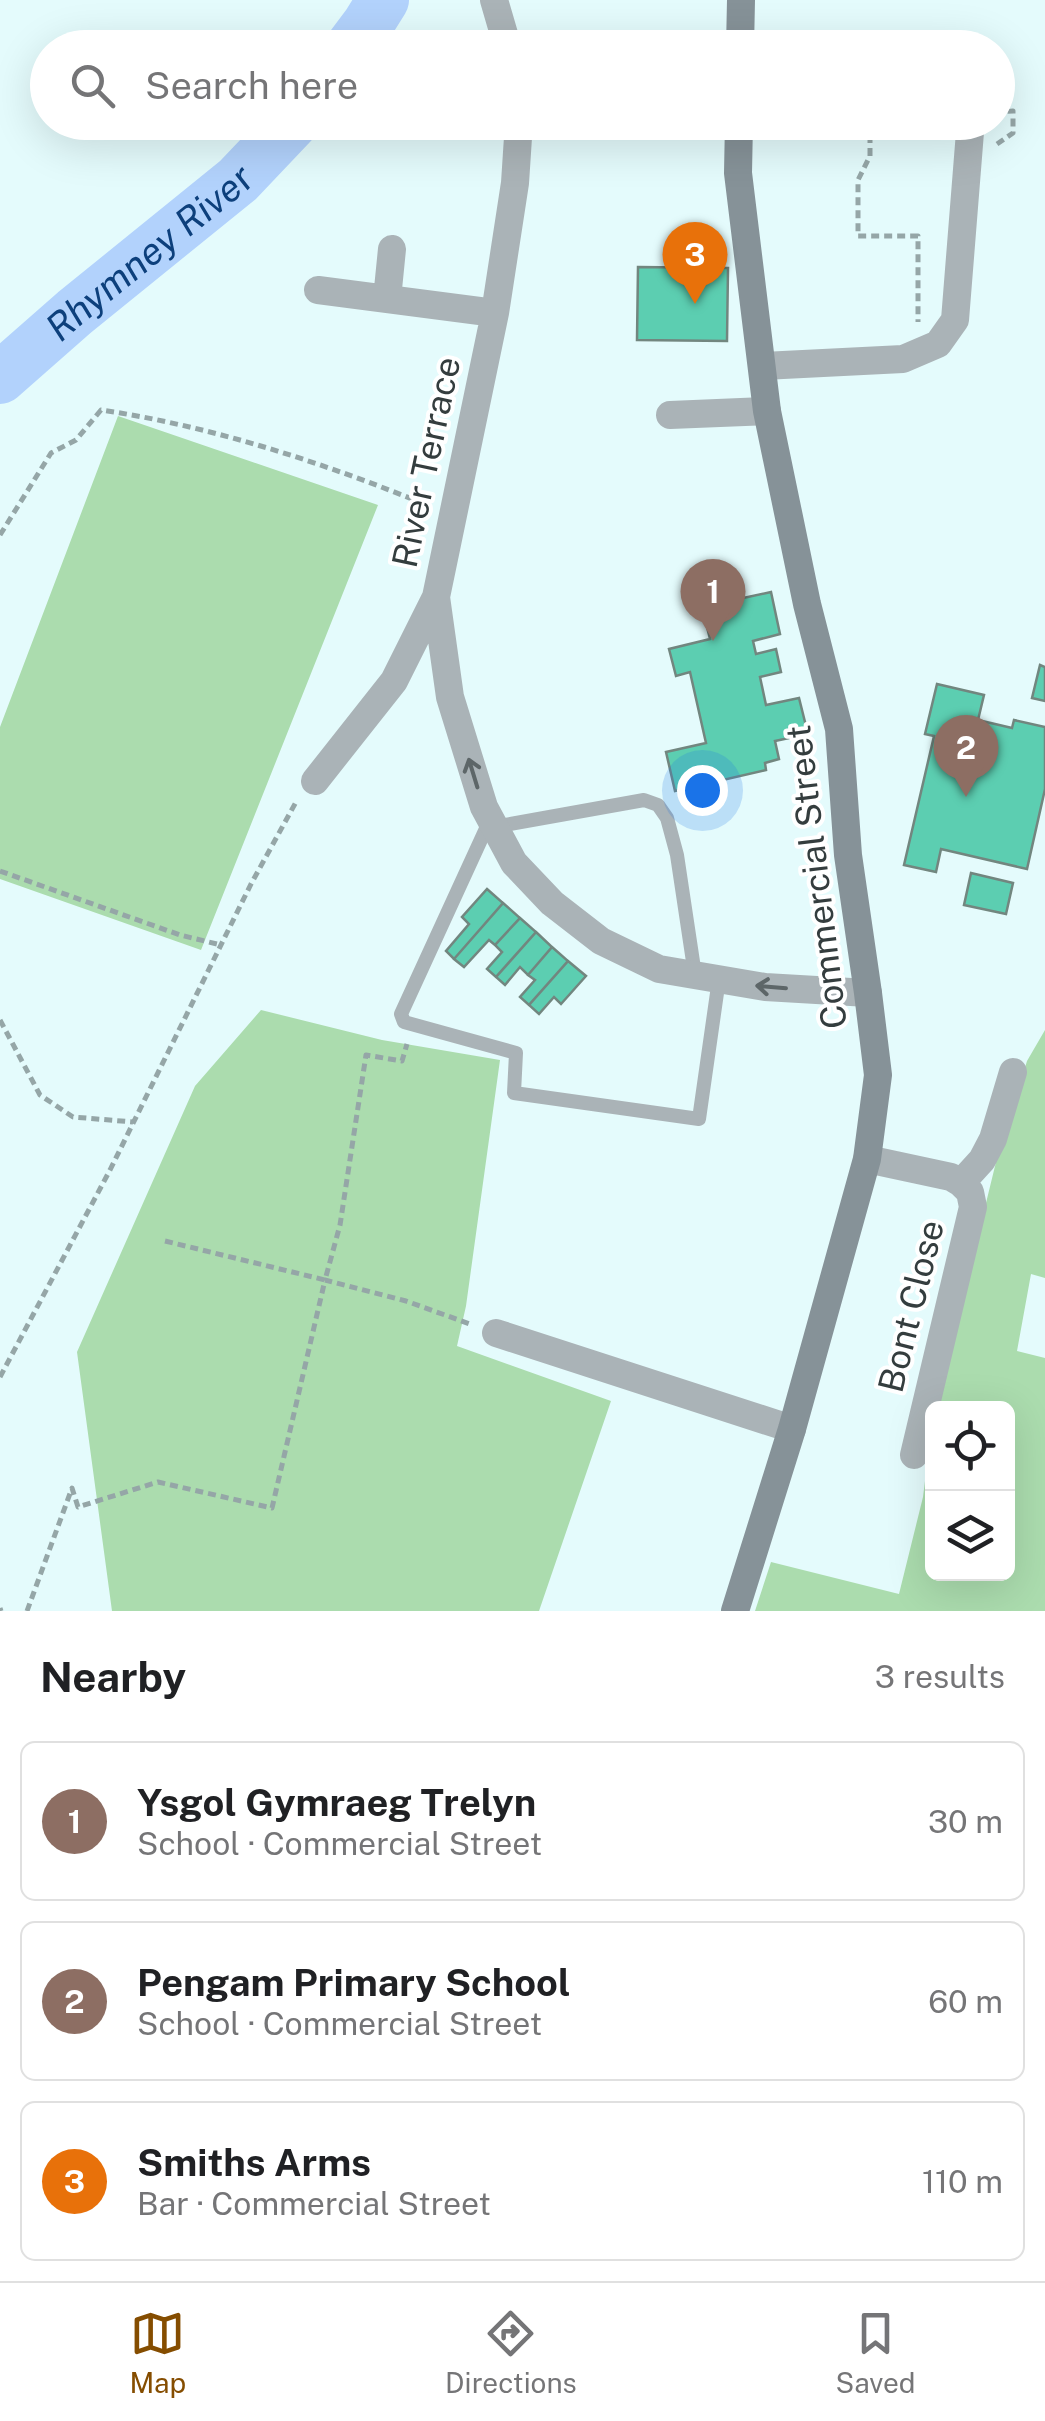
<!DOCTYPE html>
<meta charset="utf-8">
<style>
:root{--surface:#fff;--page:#f6f6f6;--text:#202124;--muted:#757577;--line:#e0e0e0;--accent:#854d00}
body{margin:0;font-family:"Public Sans",sans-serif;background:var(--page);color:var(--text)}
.controls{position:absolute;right:30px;bottom:30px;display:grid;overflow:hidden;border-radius:15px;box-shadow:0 10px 40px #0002}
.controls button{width:90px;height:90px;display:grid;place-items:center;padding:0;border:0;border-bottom:2px solid var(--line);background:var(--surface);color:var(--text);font:50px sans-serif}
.you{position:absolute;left:702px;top:790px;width:35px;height:35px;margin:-25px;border:8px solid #fff;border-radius:50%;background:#1a73e8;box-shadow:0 0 0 15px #1a73e833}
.badge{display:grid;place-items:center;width:65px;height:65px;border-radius:50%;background:var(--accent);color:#fff;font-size:32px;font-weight:700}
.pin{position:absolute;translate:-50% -82px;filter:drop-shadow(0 2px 5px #0008)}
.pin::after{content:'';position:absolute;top:52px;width:35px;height:30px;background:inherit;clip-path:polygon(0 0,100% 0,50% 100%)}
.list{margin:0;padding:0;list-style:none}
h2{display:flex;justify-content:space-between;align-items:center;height:130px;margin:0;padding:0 40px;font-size:42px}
h2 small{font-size:32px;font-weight:400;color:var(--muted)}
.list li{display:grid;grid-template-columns:65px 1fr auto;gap:30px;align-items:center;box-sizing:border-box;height:160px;margin:0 20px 20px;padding:0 20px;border:2px solid var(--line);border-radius:15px}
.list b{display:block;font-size:38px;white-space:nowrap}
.list p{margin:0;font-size:32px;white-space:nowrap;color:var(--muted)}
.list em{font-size:32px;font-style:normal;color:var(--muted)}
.icon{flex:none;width:55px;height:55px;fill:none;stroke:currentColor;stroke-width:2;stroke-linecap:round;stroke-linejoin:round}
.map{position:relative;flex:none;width:1045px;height:1611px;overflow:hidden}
.search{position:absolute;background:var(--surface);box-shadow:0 10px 40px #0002;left:30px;right:30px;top:30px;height:110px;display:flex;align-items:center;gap:25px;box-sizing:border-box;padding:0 35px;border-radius:55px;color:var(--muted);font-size:38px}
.sheet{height:670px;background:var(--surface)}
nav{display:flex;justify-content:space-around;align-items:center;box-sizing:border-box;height:140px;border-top:2px solid var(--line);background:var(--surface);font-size:28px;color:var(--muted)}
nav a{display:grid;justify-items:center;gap:5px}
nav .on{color:var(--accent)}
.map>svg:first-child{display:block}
</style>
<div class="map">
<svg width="1045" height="1611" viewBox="0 0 1045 1611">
<rect width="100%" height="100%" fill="#e4fbfc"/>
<path fill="#abdcae" d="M118,416l260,89 -177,445 -201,-71v-152z
M261,1010l121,30 118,20 -34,246 -9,40 154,55 -72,210h-427l-35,-259 118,-266z
M1045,1030v248l-14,-4 -14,77 28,7v253h-290l16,-49 128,32 24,-97 9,-72v149h76v-166h-72l60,-246 31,-101z"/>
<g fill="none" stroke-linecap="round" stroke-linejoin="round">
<g stroke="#b2d2fc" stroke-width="52">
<path d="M350,48l18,-24 15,-24"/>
<path id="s1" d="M0,378l75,-66 163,-132 55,-58"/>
</g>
</g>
<path fill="#5cceb1" stroke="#72867f" stroke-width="2.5" d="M638,267l90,1 -1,73 -90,-1z
M771,592l9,42 -27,7 3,13 20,-5 5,23 -21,5 6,28 33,-7 9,36 -33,7 4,18 -14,4 1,7 -91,21 -9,-39 40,-9 -16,-71 -14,4 -7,-27 41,-10 -6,-24 18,-4 -2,-8z
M1040,665l5,2v34l-13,-3z
M937,684l47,11 -6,25 34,8 2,-8 31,7v62l-18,80 -86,-20 -5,23 -32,-7 30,-129 -9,-2z
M971,873l42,10 -7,31 -42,-9z
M487,889l16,14 -49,56 -8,-8 23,-27 -7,-7z
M503,903l17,15 -25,27 -6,-5 -25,27 -10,-8z
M520,918l16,14 -40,45 -9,-8 15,-17 -7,-7z
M536,932l16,15 -24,28 -8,-8 -15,18 -9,-8z
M552,947l16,14 -39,44 -9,-8 15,-17 -7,-5z
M568,961l18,15 -25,28 -7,-7 -15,17 -10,-9z"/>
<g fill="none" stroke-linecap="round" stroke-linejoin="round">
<path stroke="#95a6a7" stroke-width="5" stroke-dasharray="8 5" stroke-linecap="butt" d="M870,122v34l-12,24v56h60v86
M997,144l16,-11v-22l-15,1
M0,535l51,-82 25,-13 25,-30c110,16 223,53 326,95
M0,871l180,64 41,10
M0,1020l40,75 33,22 60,5
M165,1241l160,39 15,-55 26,-170 36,6 5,-17
M0,1377l110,-207 141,-286 45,-82
M0,1608l1,3
M27,1611l45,-123 6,19 80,-25 114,26 53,-228 81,21 64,23"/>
<path stroke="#aab3b7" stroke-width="14" d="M490,820l-89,194 3,8 112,31 -2,40 185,26 20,-140
M494,827l150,-27 14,5 9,13 10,37 18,120"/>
<path stroke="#aab3b7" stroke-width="28" d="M494,0l14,48
M318,290l177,23
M387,299l5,-50
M763,366l140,-7 35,-15 17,-24 15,-188
M670,415l97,-4
M436,597l14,100 34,110 30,56 38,40 49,38 58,28 106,18 103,6
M315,781l79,-100 42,-84 59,-284 20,-130 4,-61
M867,1159l84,18 10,6
M496,1333l296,96
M914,1455l59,-248 -3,-15 -9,-9 21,-23 11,-21 20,-67"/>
<path stroke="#869298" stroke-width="28" d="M740,48l1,-48
M735,1611l57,-182 75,-270 11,-84 -10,-82 -20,-138 -9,-126 -32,-125 -40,-193 -29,-238 1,-51"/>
</g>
<defs><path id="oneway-shaft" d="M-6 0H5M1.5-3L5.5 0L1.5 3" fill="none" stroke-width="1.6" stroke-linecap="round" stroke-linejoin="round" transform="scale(2.5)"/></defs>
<g stroke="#5d6668">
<use href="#oneway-shaft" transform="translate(473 773) rotate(-107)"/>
<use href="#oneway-shaft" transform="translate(771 987) rotate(-175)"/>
</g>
<g text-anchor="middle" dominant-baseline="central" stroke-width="8" stroke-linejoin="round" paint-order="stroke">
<g font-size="35" fill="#343d3e" stroke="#fff">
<text transform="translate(426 462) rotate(-78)">River Terrace</text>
<text transform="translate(816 877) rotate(-97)">Commercial Street</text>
<text transform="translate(911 1306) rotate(-76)">Bont Close</text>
</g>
<g font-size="38" font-style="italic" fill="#0d407c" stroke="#fff">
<text stroke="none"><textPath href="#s1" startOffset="195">Rhymney River</textPath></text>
</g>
</g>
</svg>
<div class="controls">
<button><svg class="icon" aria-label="locate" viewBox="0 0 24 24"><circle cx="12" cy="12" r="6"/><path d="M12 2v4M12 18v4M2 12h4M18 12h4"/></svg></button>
<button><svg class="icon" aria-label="layers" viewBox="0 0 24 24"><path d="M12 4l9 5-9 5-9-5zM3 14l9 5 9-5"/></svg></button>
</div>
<div class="you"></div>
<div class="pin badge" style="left:713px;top:641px;background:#8d6e63">1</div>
<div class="pin badge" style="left:966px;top:797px;background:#8d6e63">2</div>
<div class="pin badge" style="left:695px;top:304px;background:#e8710a">3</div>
<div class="search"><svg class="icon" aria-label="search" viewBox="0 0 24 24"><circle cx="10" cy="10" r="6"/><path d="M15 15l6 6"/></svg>Search here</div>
</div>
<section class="sheet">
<h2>Nearby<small>3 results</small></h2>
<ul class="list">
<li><span class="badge" style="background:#8d6e63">1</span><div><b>Ysgol Gymraeg Trelyn</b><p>School · Commercial Street</p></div><em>30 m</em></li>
<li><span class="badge" style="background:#8d6e63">2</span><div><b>Pengam Primary School</b><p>School · Commercial Street</p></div><em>60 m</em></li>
<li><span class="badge" style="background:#e8710a">3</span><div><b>Smiths Arms</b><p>Bar · Commercial Street</p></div><em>110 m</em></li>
</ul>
</section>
<nav>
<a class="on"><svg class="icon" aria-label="map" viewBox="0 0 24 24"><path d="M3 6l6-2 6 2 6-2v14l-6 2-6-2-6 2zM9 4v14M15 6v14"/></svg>Map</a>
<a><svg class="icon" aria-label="directions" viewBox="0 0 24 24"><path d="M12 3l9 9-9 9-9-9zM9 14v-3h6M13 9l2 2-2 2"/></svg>Directions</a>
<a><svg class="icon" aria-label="saved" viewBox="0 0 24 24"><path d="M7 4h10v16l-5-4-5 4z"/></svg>Saved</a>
</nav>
